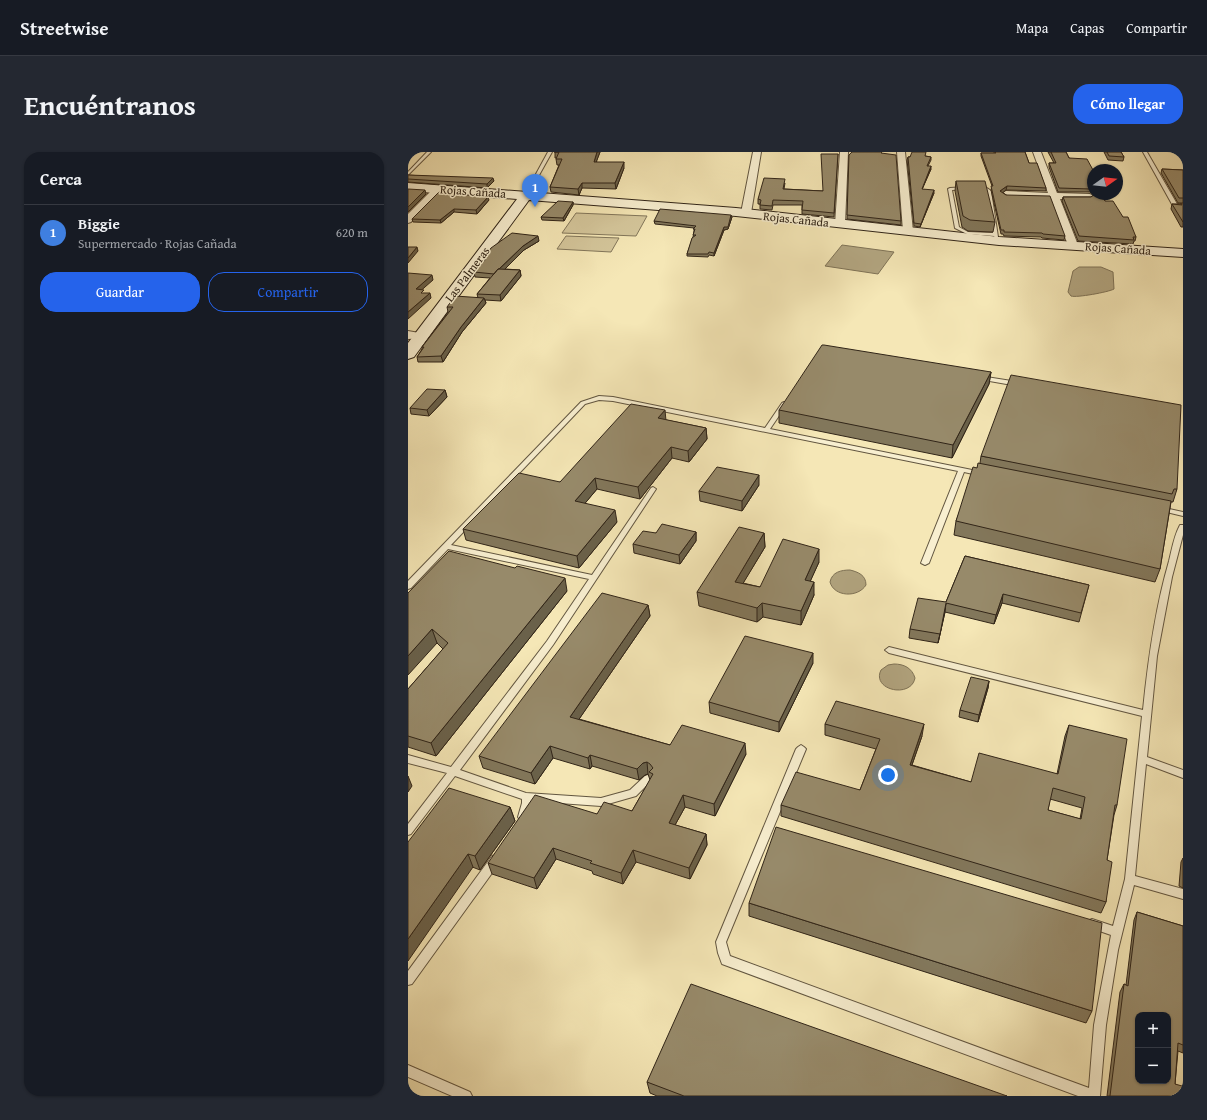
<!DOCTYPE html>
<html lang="es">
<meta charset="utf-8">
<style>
:root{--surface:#171b24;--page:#242831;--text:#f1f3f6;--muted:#9ea1a6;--line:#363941;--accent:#2563eb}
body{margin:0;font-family:"Gentium Book Plus",serif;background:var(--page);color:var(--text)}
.controls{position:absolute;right:12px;bottom:12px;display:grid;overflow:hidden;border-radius:8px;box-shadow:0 1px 3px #0004}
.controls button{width:36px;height:36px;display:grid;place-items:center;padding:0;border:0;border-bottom:1px solid var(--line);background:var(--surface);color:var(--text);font:20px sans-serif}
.compass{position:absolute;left:679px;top:12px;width:36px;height:36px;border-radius:50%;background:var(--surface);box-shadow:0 1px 3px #0004;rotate:75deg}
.you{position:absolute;left:480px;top:623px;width:14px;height:14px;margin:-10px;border:3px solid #fff;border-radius:50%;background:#1a73e8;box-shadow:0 0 0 6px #1a73e833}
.badge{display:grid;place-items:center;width:26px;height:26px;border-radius:50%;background:var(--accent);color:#fff;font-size:13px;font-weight:700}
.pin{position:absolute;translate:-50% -33px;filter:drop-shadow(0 1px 2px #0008)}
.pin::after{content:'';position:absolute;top:21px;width:14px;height:12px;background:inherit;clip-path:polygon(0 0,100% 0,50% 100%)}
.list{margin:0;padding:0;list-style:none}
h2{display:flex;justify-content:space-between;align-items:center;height:52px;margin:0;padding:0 16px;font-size:17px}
h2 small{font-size:13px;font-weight:400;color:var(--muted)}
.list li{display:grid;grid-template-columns:26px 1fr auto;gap:12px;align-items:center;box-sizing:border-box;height:56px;padding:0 16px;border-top:1px solid var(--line)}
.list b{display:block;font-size:15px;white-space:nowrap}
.list p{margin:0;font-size:13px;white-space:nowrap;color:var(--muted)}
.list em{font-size:13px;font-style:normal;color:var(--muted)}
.actions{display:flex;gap:8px;padding:12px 16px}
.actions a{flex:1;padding:9px 0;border:1px solid var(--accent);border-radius:16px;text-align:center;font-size:14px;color:var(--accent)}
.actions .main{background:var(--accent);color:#fff}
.map{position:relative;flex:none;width:775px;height:944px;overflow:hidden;border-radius:16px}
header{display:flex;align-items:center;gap:24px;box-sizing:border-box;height:56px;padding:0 20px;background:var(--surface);border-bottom:1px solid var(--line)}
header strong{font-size:19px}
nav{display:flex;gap:22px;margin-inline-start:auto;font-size:14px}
.intro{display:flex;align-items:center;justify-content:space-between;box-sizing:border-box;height:96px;padding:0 24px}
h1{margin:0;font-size:28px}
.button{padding:10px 18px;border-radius:16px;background:var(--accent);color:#fff;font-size:14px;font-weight:700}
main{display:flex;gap:24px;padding:0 24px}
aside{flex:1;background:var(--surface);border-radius:16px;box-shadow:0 1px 3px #0004}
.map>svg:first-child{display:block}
</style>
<header>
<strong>Streetwise</strong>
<nav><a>Mapa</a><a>Capas</a><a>Compartir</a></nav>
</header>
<div class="intro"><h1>Encuéntranos</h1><a class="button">Cómo llegar</a></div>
<main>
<aside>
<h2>Cerca<small></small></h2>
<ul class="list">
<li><span class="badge" style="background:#3f7fe0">1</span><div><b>Biggie</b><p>Supermercado · Rojas Cañada</p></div><em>620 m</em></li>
</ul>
<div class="actions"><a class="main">Guardar</a><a>Compartir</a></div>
</aside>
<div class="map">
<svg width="775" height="944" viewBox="0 0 775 944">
<rect width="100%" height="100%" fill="#f5e7b6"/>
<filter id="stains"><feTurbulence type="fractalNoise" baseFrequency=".005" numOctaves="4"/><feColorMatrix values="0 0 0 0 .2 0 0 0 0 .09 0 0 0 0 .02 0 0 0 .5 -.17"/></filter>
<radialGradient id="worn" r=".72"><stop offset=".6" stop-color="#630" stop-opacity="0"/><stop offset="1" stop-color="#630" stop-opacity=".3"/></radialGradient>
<path fill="#d4c69b" stroke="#82765a" d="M168,61l71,3 -11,20 -74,-3z
M158,84l53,2 -8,14 -54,-3z"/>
<path fill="#b2a580" stroke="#7e7256" d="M434,93l52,7 -16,22 -53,-8z
M671,115h22l12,5 1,17c-5,3 -38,9 -43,7l-3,-4 5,-21z
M442,418c8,2 16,5 16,15 -8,13 -32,12 -36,-3 2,-10 11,-12 20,-12z
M486,512c10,0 18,4 21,14 -4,21 -44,12 -34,-8l7,-5z"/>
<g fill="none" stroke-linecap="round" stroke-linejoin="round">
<g stroke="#625640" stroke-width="2">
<path id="lane" d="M19,0h4l-23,23v-3z
M140,0h4l-24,43 -4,1z
M735,0h4l30,52 6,1v2l-10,-1z
M558,35l2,1v1l-16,1 7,37 9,5 25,1 -6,-41 -12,-4c5,-3 12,-1 16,3l7,46 3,4v1h-4l-3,-6 -27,-2 -12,-6 -7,-39 2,-1z
M572,224l38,6 3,2 -3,2 -40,-7 -1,-1z
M191,244l14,1 152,31 17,-25 2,-1 3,2 -17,25 212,43 3,2 -3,2 -18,-4 -35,91 -4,2 -4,-2 37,-92 -345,-70 -14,-1 -14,4 -134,141 141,30 59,-87 2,-1 3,2 -103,156 -93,125 66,23 75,5 29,-8 15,-14 3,-1 3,1 2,3 -17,17 -35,10 -70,-5 -5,19 -3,1 -3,-1 -2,-3 4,-14v-4l-67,-23 -44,58 -3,1v-11l39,-51 -39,-10v-8l43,12 96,-126 42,-62 -141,-30 -37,39 -3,1v-8l173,-179z
M752,355l23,5v4l-25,-6 -2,-1z
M772,373h3v10l-11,42 -15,79 -10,101 36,13v8l-37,-14 -11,112 48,13v10l-49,-14 -16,65 -12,75 -6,71h-22l-356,-132 -4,-11 -2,-11 80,-193 2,-2 3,-2 3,2 2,2 -80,193 4,14 359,132 5,-63 17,-90 -23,-8 -1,-3 1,-3 4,-2 21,7 12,-47 17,-163 -253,-63 -4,-3 4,-3 254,63c5,-50 12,-101 26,-149 3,-12 5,-25 11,-36z
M88,703l4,1 1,3 -1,3 -88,122 -4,1v-14l84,-115z
M0,913l62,27 2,4h-20l-44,-19z"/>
</g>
<g stroke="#625640" stroke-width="2">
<path id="street" d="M345,0h8l-10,61 -5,3 -5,-3z
M432,0h8l-3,72 -5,3 -5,-3z
M489,0h8l8,79 -5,3 -5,-3z
M625,0h8l16,41 33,1 5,3 -5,3 -30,-1 18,46 -1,2h-8l-1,-2 -18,-47 -44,-1 -5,-3 5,-3 42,2z
M30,34l5,3 -2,2 -30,31 -3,1v-9l27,-27z
M0,179l17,3 2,2 -2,2 -17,1z"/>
</g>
<g stroke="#312518" stroke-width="2">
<path id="secondary" d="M0,31l328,25 263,29 184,12v8l-184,-12 -263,-29 -207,-16 -115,157 -6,2v-16l109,-144 -109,-8z"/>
</g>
<use href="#lane" fill="#f8efd0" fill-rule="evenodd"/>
<use href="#street" fill="#f8efd0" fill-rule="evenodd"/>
<use href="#secondary" fill="#f8efd0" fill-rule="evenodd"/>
</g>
<path fill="#82775b" stroke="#312518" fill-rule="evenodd" d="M147,0h45l-4,10 28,6 -8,21 -34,-1 -3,7 -28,-3 -1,-5 9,-22h-2l-1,-6 1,-1h-2z
M586,0h31l4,11 17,25v3l-40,-1 -4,2 63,44 -1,4 -22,-2 -1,-1 -37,-1 -1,-2h-2l-10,-44 1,-4 -11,-30v-3h13z
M640,0h18l3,6 24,12v24h8l4,7 18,16 13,20 -1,4h-1l-1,3 -55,-3 -16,-40 1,-4h28l3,-2 -4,-3h-32l-9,-25v-4h5z
M696,0h17l3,5 -1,4 -15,-1z
M430,2l-4,63 -32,-3v-9h-29l-1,5 -12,-1v-5h-2v-5l27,-16 -1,6 39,2z
M475,2l18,67v4l-54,-6 2,-64z
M517,4l6,1v3l-3,6 3,3 -9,20 12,4 -14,34 -6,-1 -7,-66 1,-3z
M754,17l21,1v57h-2l-10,-18 1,-5h9v-1h-3l-17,-30z
M0,23l86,6 -7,7 -79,-6z
M548,29l39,41 -2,10 -25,-1 -6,-4 -7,-36z
M81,48l-12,14 -23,-2 -13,11 -28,-1 -1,-3z
M165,50v3l-9,16 -22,-1 -1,-3z
M324,65l-4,12 -4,1 -10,26 -5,-1 -1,2 -21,-1v-2l6,-17 1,-6v-3l-39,-4 -1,-3z
M131,89l-15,9 -19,19 15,1 1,6 -20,25 -16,-1 1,3 -24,29 -19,30h-25l-1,-5 5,-8v-2l26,-35 -1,-5 31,-9 -1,-4 13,-16 -15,-1 -1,-5 10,-10 -1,-3z
M583,220l-2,12 -37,74 -173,-35v-13z
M37,238l2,7 -18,19 -18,-2 -1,-6z
M258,268l40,8 1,11 -18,23 -17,-4 -32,41 -43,-10 -12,14 32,19 -38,46 -113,-28 -3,-11 97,-47z
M573,304l196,33 -4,13h-2l-11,67 -5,13 -201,-47 2,-14 21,-53 3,-5z
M351,333l-17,26 -42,-10 -1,-10z
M288,380v9l-16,23 -46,-11 -1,-9 23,-11z
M356,381l1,14 -22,36 17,4 59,-25 -9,19 4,14 -13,30 -38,-8 -6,5 -58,-16 -2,-14z
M557,404l124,29 -10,37 -77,-19 -8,21 -49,-12 -7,31 -29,-5 1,-9 36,-27z
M159,439l-131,165 -28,-9v-58l35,-40 -6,-6 -29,-50z
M240,453l2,11 -71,103 91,26 76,9 -31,62 -30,-9 -10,18 31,9 1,11 -17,34 -54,-17 -13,22 -30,-10 -1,-3 -36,-12 -19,30 -45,-15 -4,-11 109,-49 35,-3 18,-31 -2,-6 -3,1 -6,5 -47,-14 -2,3 -37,-11 -18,26 -52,-16 -4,-12z
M405,511l-34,69 -69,-19 -1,-11z
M581,529l-1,7 -10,34 -19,-5 1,-7z
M417,572l97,12 -10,29 59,17 86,-8 8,-38 4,-11 48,80 -3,10 -7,45 -1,42 -5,11 -320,-97v-11l79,-15 16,-41 -51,-14zM642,647l32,9 -2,11 -32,-9z
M102,655l5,14 -35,49 -72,-28z
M775,706v30l-4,-2 2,-24z
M341,751l343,108 -6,12 -337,-107z
M729,760l46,14v127l-5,-2 -3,33 6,12h-74l13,-104 4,-8 2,1 8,-65z
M239,930l360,14h-350l-7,-3z"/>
<path fill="#6a614a" stroke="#312518" d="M189,0h3l-6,16v-6z
M216,10v6l-8,21 -1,-6z
M523,14v3l-10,23 1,-3z
M85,26l1,3 -7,7v-4z
M174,31v5l-3,7 -1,-6z
M599,34l-1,4 -6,5v-4z
M17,38l1,4 -18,18v-5z
M526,38v3l-14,34 1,-3z
M80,45l1,3 -12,14 -1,-4z
M165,50v3l-9,16 -1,-3z
M46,57v3l-13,11 -1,-3z
M323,63l1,2 -4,12 -4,1 -10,26v-3l10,-26z
M130,84l1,5 -15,9 -29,29 -1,-5 29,-28z
M9,95l1,4 -10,12v-5z
M112,118l1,6 -20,25 -1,-6z
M24,123l1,5 -16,14 -1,-5z
M22,141l1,5 -23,21v-7z
M76,146l2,5 -24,29 -19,30 -2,-6 20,-29z
M583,220l-2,12 -37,74 1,-13z
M37,238l2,7 -18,19 -2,-6z
M257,258l1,11 -8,-3z
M298,276l1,11 -18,23 -1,-11z
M263,295l1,11 -32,41 -2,-12z
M351,323v10l-17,26v-10z
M187,326l2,11 -20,24 -2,-12z
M207,358l2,12 -38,46 -2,-12z
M288,380v9l-16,23 -1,-9z
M356,381l1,14 -29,48 -1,-13z
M411,397v13l-14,31v-13z
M157,426l2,13 -131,165 -5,-13z
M406,430v13l-13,30v-14z
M595,442l-1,9 -8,21 2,-9z
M354,451l1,14 -6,5v-14z
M538,451l-1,9 -7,31 2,-9z
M240,453l2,11 -77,112 -3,-11z
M24,477l5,14 -29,32v-19z
M405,501v10l-34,69v-10z
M581,529l-1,7 -10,34 1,-7z
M516,572l-2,12 -14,40 2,-11z
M337,591l1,11 -31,62 -1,-12z
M142,594l3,12 -18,26 -4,-11z
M182,603l2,11 -2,3 -2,-11z
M239,610l1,12 -3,1 -6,5 -2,-11 6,-6z
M0,624l4,10 -4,6z
M275,643l2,12 -15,27 -1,-11z
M102,655l5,14 -35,49 -5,-14z
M298,682l1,11 -17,34 -1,-11z
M145,696l3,11 -19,30 -3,-11z
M225,698l3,12 -13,22 -2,-11z
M60,702l5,13 -65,94v-22z"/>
<path fill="#978a6a" stroke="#312518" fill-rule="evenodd" d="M146,0h43l-3,10h30l-9,21h-33l-4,6 -28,-2 12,-28h-6l3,-7z
M444,0h30l-1,1 15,2 5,66 -54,-6 2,-60z
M504,0h14l-1,4 6,1 -4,9h4l-9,23 12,1 -13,34 -7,-1 -6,-66h2z
M587,0h30l4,11h8l9,25 -39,-2 -7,5 6,4 44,1 15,40 -22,-2 -1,-1 -38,-1v-2h-3l-10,-44h2l-12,-33h15z
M643,0h15l3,6 18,1 6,11v7h-1l1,3v10l-2,-1 -32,-1 -10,-25h7z
M699,0h14l3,5 -15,-1z
M413,2h17l-4,59 -32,-3 1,-9 -30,-1 -1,6 -12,-1 1,-5 -3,-1 6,-21 21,1 -2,10 40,2z
M754,17l21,1v28h-4z
M0,23l85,3 -6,6 -79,-5z
M548,29h29l10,41 -25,-2 -7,-4z
M0,37l17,1 -17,17z
M31,40l49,5 -12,13 -22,-1 -14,11 -28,-1z
M687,42h6l4,7h8l10,16h5l8,20h-3l1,3 -55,-4 -16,-39h28z
M150,49l15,1 -10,16 -22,-1z
M773,51h2v19l-11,-18 10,1z
M252,57l71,6 -3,12h-4l-10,26 -5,-1 -1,2h-21l5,-16 4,-3h-3l2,-6h-2l3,-3 -42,-5z
M104,81l26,3 -15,10 -24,23h-1l-4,5 -20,-2 12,-13h-3l8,-11z
M0,95h9l-9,11z
M90,117l22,1 -20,25 -23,-1z
M0,121l24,2 -16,14 8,1 -3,3h9l-22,19z
M47,144l29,2 -23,29 -20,29 -24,1 7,-10h-2l31,-40h-6z
M414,193h2l167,27 -38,73 -174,-35z
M603,223l170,30 -4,84h-3l-2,5 -191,-38z
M19,237l18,1 -18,20 -17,-2z
M223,252l34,6 -7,8 48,10 -18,23 -17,-4 -33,40 -43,-9 -20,23 40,9 -38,46 -114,-27 56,-56 41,9z
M570,311l193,38 -11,68 -204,-48 17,-54 4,1z
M309,315l42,8 -17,26 -43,-10z
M254,372l34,8 -17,23 -46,-11 10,-13 13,2z
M331,375l25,6 -29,49 25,5 23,-48 36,10 -14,31 9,2 -13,29 -39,-8 -5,5 -60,-16z
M41,399l66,17 2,-2 48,12 -134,165 -23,-7v-47l40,-46 -16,-14 -24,27v-63z
M557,404l124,29 -8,28 -78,-19 -7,21 -50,-12 -6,31 -30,-5 8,-31 28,4z
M194,441l46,12 -78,112 100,28 12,-20 63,18 -31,61 -31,-9 -14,28 37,11 -17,34 -56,-18 -12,23 -31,-10 2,-2 -39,-13 -19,30 -46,-15 47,-68 62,19 7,-12 28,9 21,-37 -4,-2 4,-4 -3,-4 -3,-2 -4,1 -6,6 -47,-14 -2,3 -38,-12 -19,27 -52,-17z
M337,484l68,17 -34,69 -70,-20z
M563,525l18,4 -10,34 -19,-5z
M428,549l88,23 -14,41 61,17 8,-29 79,21 11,-49 58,14 -10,66h-2l-8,55 5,2 -6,40 -325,-97 15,-33 64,18 20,-51 -55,-15zM645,636l32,9 -4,22 -33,-9z
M41,636l61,19 -35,49 -7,-2 -60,85v-97z
M368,675l326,96 -10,88 -343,-108z
M729,760l46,14v119l-5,-2 -3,41 7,2 -1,10h-71l14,-112 4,2zM730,863h30v66h-30z
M283,832l316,112h-323l-37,-14z"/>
<g text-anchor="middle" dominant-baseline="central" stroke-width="3" stroke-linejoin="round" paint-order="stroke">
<g font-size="12" fill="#312518" stroke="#f8efd0">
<text transform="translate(65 39) rotate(4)">Rojas Cañada</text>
<text transform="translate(388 67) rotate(6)">Rojas Cañada</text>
<text transform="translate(710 96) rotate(4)">Rojas Cañada</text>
<text transform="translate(59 122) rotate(-53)">Las Palmeras</text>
</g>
</g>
<rect width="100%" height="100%" filter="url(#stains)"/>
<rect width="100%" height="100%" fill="url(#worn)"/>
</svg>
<div class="controls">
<button>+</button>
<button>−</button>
</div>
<svg class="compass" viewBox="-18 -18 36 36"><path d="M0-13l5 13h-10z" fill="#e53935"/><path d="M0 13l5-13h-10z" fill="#9ea1a6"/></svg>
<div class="you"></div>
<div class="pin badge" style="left:127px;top:55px;background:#3f7fe0">1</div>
</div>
</main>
